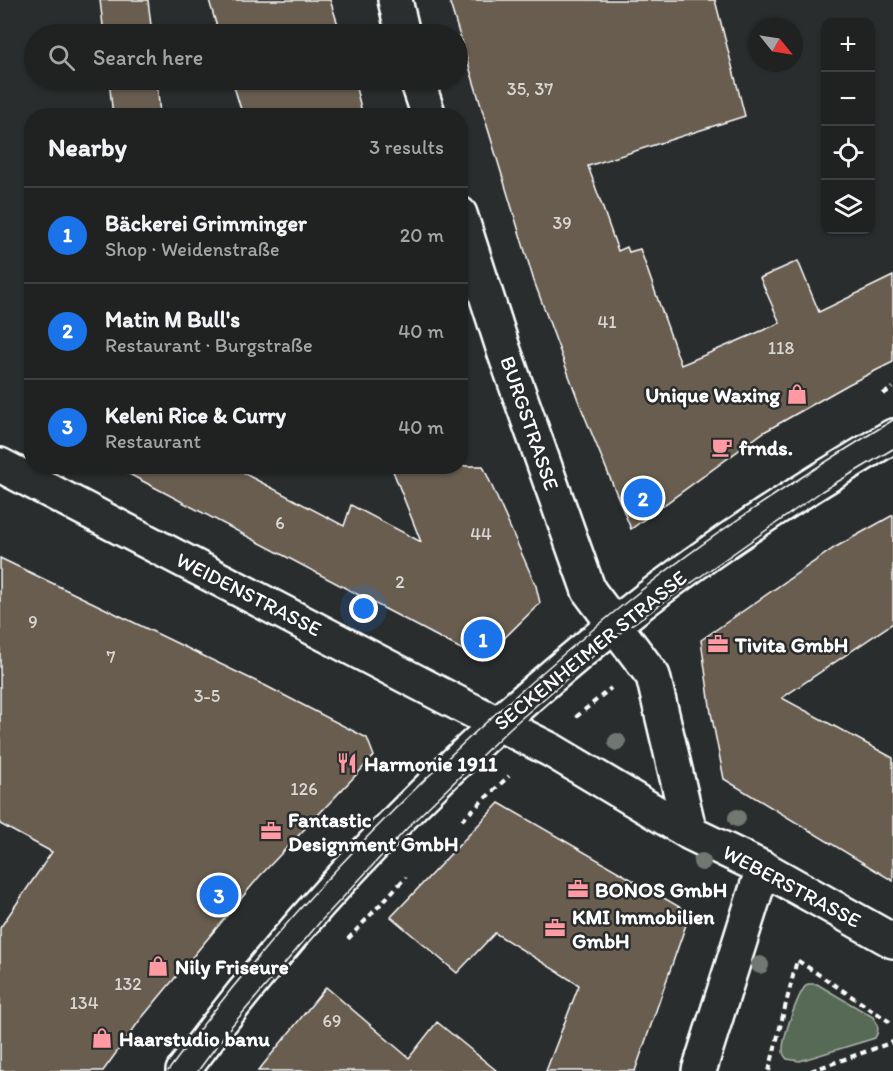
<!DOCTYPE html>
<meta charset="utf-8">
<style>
:root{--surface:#202222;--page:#2d2f2f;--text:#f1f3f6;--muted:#a2a4a5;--line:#3d3f40;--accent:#1a73e8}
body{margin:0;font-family:Itim,sans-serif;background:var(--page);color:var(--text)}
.controls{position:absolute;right:18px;top:18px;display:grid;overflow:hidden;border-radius:12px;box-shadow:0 2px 4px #0004}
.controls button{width:54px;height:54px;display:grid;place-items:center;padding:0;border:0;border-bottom:2px solid var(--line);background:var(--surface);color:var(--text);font:30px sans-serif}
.compass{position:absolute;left:749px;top:18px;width:54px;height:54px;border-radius:50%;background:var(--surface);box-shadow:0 2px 4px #0004;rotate:120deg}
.you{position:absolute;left:364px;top:609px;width:21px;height:21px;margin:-15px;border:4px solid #fff;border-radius:50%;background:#1a73e8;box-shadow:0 0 0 9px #1a73e833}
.badge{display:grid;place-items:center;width:39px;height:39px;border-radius:50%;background:var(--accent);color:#fff;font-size:20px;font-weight:700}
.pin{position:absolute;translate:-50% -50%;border:3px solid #fff;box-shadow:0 2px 6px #0006}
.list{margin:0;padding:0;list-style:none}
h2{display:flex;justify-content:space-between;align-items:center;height:78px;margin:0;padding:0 24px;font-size:26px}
h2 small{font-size:20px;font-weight:400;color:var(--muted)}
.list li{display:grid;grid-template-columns:39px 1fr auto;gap:18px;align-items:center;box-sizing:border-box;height:96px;padding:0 24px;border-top:2px solid var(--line)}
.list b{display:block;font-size:22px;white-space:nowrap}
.list p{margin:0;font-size:20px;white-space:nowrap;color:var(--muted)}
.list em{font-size:20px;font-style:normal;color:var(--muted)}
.icon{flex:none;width:33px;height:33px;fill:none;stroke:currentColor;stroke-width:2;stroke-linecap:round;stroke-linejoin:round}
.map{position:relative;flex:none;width:893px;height:1071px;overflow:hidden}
.search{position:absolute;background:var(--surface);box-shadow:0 2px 4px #0004;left:24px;top:24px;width:444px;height:66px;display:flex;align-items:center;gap:15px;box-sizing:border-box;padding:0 21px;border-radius:33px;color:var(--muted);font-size:22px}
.panel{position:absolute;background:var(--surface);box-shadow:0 2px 4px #0004;left:24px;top:108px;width:444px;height:366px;border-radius:24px}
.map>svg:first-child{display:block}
</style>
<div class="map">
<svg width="893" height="1071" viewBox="0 0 893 1071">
<rect width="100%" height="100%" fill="#2a2d2e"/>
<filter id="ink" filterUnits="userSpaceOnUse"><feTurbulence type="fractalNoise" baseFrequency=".0167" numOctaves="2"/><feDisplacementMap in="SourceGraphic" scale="12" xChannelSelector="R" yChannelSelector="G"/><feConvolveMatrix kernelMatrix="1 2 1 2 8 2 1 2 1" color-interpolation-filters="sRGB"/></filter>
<g filter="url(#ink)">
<path fill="#576b56" stroke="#abb5aa" stroke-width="1.5" d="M808,984h9l56,33c5,8 7,13 2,21l-75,23 -13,-2c-3,-4 -4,-3 -4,-8 -1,-12 16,-62 25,-67z"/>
<path fill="#675d4f" stroke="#fff" stroke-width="1.5" d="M100,0h48l4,34h-48z
M209,0h121l11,34h-122z
M449,0h266l30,116 -157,50 30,85 9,-4 2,5 11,-3 41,116 99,-42 -20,-45 38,-17 21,51 74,-36v86l-44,22 -85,48 -133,97 -53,-129 -44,-119z
M109,80h48l3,36h-47z
M232,80h122l9,36h-120z
M114,466h116l114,60 7,-21 70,37 -30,-76h92l53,120 4,17 -58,57z
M893,515v108l-111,75 111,60v123l-169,-102 -13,-66 -10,-73 133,-92z
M0,558l266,128 101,52 7,18 -115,121 -119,143 -37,51h-103v-143l52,-76 -52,-28z
M499,803l191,110 -55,158h-89l33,-86 -84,-52 -38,40 -66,-56z
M326,987l83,71 28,-36 60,49h-239z"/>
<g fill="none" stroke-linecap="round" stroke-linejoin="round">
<g stroke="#fff" stroke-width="38">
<path id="street" d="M395,0l8,34
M417,80l12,36
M460,214l44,137 85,240 64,85 37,157
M0,465l465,242 86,43 139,83 73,35 130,73
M699,1071l64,-203"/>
</g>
<g stroke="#fff" stroke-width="38">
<path id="secondary" d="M183,1071c123,-167 269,-316 431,-446 87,-71 183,-132 279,-189"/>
</g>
<path stroke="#fff" stroke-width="4" stroke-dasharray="6 4.5" stroke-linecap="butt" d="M883,394l10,-6
M576,717l35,-29
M462,820l47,-44
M348,939l58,-62
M769,1071l28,-111 96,64
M811,1071l82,-29"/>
<use href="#street" stroke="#2a2d2e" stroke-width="33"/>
<use href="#secondary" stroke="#2a2d2e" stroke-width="33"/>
<path stroke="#fff" stroke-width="1.5" d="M168,1071c130,-178 289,-332 461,-471 83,-67 173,-124 264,-180
M198,1071l31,-42 91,-107 92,-99 98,-95 110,-95 202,-142 71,-42"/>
</g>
<g fill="#717872">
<circle cx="617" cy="742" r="9"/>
<circle cx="737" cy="818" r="9"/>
<circle cx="702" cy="862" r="9"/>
<circle cx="760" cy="965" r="9"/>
</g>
</g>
<defs>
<g id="shop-bare" transform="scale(1.62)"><path d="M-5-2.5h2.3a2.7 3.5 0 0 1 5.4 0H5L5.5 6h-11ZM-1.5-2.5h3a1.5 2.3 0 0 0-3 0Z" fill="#ff9aa2" stroke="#2a2d2e" stroke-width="2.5" paint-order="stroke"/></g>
<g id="cafe-bare" transform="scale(1.62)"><path d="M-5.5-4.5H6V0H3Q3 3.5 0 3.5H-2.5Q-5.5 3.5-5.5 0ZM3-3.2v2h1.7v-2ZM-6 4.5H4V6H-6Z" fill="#ff9aa2" stroke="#2a2d2e" stroke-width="2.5" paint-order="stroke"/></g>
<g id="office-bare" transform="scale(1.62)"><path d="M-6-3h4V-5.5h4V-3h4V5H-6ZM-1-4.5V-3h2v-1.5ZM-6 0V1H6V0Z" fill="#ff9aa2" stroke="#2a2d2e" stroke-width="2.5" paint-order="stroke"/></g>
<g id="restaurant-bare" transform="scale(1.62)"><path d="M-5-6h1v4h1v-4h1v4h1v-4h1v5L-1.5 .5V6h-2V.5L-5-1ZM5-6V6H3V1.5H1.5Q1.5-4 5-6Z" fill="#ff9aa2" stroke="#2a2d2e" stroke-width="2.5" paint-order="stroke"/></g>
</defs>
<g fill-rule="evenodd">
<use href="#shop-bare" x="797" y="394"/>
<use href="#cafe-bare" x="722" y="447"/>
<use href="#office-bare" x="718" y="644"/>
<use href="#restaurant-bare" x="347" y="763"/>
<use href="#office-bare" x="271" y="831"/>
<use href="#office-bare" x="578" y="889"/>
<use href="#office-bare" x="555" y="928"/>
<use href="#shop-bare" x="158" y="966"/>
<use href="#shop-bare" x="102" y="1038"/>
</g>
<g text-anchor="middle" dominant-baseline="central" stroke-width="5" stroke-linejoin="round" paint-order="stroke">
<g font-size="18" fill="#d9d6d3">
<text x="530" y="89">35, 37</text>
<text x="562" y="223">39</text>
<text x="607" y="322">41</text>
<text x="781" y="348">118</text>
<text x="280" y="523">6</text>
<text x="481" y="534">44</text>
<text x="400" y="582">2</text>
<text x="33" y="622">9</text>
<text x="111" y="657">7</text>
<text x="207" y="696">3-5</text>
<text x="304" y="789">126</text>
<text x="128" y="984">132</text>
<text x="84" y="1003">134</text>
<text x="332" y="1021">69</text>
</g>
<g font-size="21" font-weight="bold" fill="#fff" stroke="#2a2d2e" text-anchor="start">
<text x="780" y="394" text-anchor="end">Unique Waxing</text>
<text x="739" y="447">frnds.</text>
<text x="735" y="644">Tivita GmbH</text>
<text x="364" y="763">Harmonie 1911</text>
<text x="288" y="819">Fantastic<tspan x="288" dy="24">Designment GmbH</tspan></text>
<text x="595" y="889">BONOS GmbH</text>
<text x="572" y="916">KMI Immobilien<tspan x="572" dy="24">GmbH</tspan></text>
<text x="175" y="966">Nily Friseure</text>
<text x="119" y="1038">Haarstudio banu</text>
</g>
<g font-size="21" fill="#fff" stroke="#2a2d2e">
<text transform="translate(530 423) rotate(71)">BURGSTRASSE</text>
<text transform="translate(249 594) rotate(27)">WEIDENSTRASSE</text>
<text transform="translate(590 650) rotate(-39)">SECKENHEIMER STRASSE</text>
<text transform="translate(792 886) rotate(28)">WEBERSTRASSE</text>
</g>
</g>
</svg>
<div class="controls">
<button>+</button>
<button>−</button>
<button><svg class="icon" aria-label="locate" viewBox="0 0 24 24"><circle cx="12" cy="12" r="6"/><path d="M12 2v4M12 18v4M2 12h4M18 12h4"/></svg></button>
<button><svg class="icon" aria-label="layers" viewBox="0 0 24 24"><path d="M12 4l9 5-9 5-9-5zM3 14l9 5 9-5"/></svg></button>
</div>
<svg class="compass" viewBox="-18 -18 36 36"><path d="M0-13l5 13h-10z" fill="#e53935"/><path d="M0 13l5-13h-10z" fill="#a2a4a5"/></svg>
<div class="you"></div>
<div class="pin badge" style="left:483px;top:639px">1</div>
<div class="pin badge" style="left:643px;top:498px">2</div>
<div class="pin badge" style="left:219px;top:895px">3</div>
<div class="search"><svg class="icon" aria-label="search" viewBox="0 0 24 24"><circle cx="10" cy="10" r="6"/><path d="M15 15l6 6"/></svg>Search here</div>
<section class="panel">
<h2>Nearby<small>3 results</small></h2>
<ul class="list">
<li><span class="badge">1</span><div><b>Bäckerei Grimminger</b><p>Shop · Weidenstraße</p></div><em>20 m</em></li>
<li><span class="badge">2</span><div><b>Matin M Bull's</b><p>Restaurant · Burgstraße</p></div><em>40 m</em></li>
<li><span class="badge">3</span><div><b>Keleni Rice &amp; Curry</b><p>Restaurant</p></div><em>40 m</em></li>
</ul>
</section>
</div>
